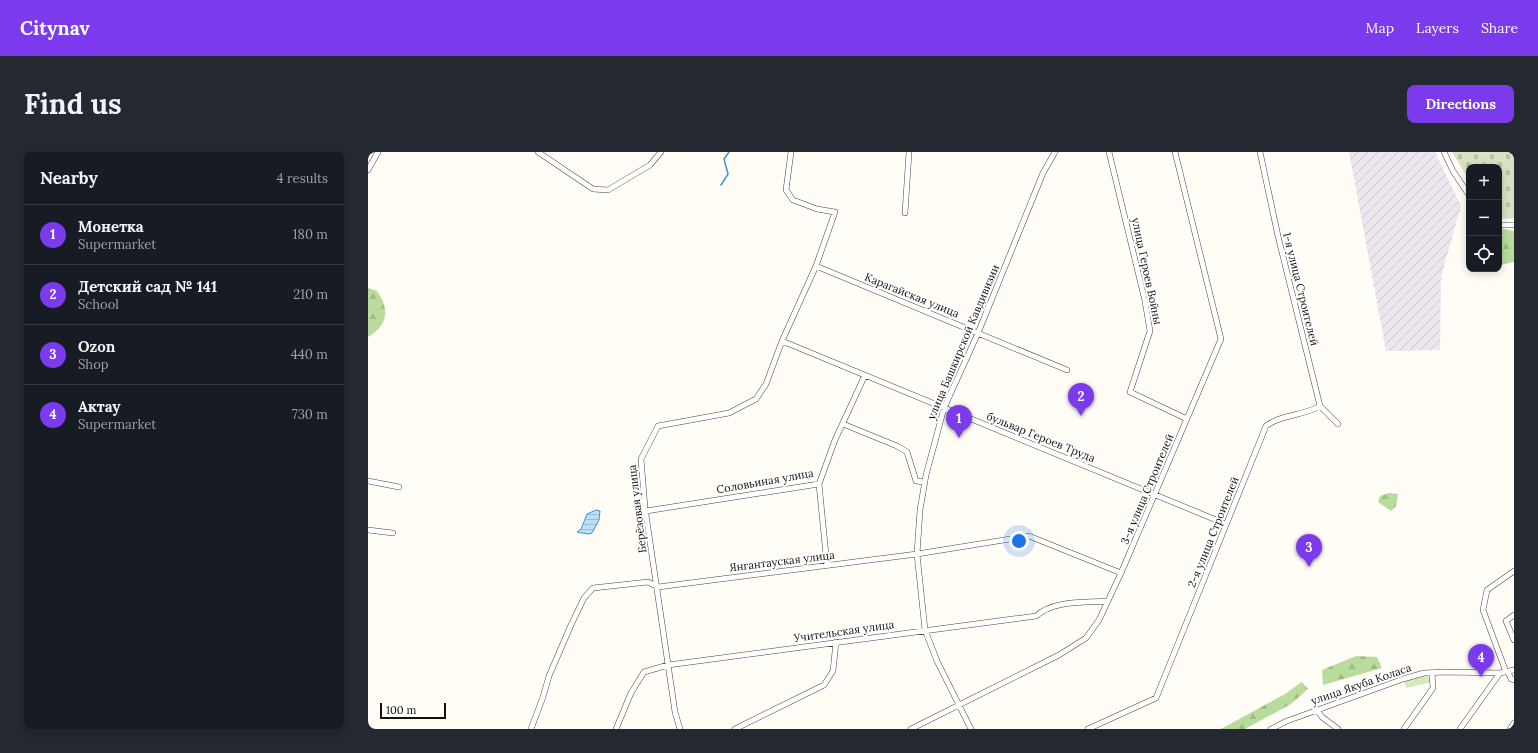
<!DOCTYPE html>
<meta charset="utf-8">
<style>
:root{--surface:#171b24;--page:#242831;--text:#f1f3f6;--muted:#9ea1a6;--line:#363941;--accent:#7c3aed}
body{margin:0;font-family:Lora,serif;background:var(--page);color:var(--text)}
.controls{position:absolute;right:12px;top:12px;display:grid;overflow:hidden;border-radius:8px;box-shadow:0 2px 10px #0003}
.controls button{width:36px;height:36px;display:grid;place-items:center;padding:0;border:0;border-bottom:1px solid var(--line);background:var(--surface);color:var(--text);font:20px sans-serif}
.scale{position:absolute;left:12px;bottom:10px;width:66px;box-sizing:border-box;padding-left:4px;border:2px solid #111;border-top:0;font-size:11px;line-height:14px;white-space:nowrap;color:#111;-webkit-text-stroke:3px #fff;paint-order:stroke}
.you{position:absolute;left:651px;top:389px;width:14px;height:14px;margin:-10px;border:3px solid #fff;border-radius:50%;background:#1a73e8;box-shadow:0 0 0 6px #1a73e833}
.badge{display:grid;place-items:center;width:26px;height:26px;border-radius:50%;background:var(--accent);color:#fff;font-size:13px;font-weight:700}
.pin{position:absolute;translate:-50% -33px;filter:drop-shadow(0 1px 2px #0008)}
.pin::after{content:'';position:absolute;top:21px;width:14px;height:12px;background:inherit;clip-path:polygon(0 0,100% 0,50% 100%)}
.list{margin:0;padding:0;list-style:none}
h2{display:flex;justify-content:space-between;align-items:center;height:52px;margin:0;padding:0 16px;font-size:17px}
h2 small{font-size:13px;font-weight:400;color:var(--muted)}
.list li{display:grid;grid-template-columns:26px 1fr auto;gap:12px;align-items:center;box-sizing:border-box;height:60px;padding:0 16px;border-top:1px solid var(--line)}
.list b{display:block;font-size:15px;white-space:nowrap}
.list p{margin:0;font-size:13px;white-space:nowrap;color:var(--muted)}
.list em{font-size:13px;font-style:normal;color:var(--muted)}
.icon{flex:none;width:22px;height:22px;fill:none;stroke:currentColor;stroke-width:2;stroke-linecap:round;stroke-linejoin:round}
.map{position:relative;flex:none;width:1146px;height:577px;overflow:hidden;border-radius:8px}
header{display:flex;align-items:center;gap:24px;box-sizing:border-box;height:56px;padding:0 20px;background:var(--accent);color:#fff}
header strong{font-size:19px}
nav{display:flex;gap:22px;margin-inline-start:auto;font-size:14px}
.intro{display:flex;align-items:center;justify-content:space-between;box-sizing:border-box;height:96px;padding:0 24px}
h1{margin:0;font-size:28px}
.button{padding:10px 18px;border-radius:8px;background:var(--accent);color:#fff;font-size:14px;font-weight:700}
main{display:flex;gap:24px;padding:0 24px}
aside{flex:1;background:var(--surface);border-radius:8px;box-shadow:0 2px 10px #0003}
.map>svg:first-child{display:block}
</style>
<header>
<strong>Citynav</strong>
<nav><a>Map</a><a>Layers</a><a>Share</a></nav>
</header>
<div class="intro"><h1>Find us</h1><a class="button">Directions</a></div>
<main>
<aside>
<h2>Nearby<small>4 results</small></h2>
<ul class="list">
<li><span class="badge">1</span><div><b>Монетка</b><p>Supermarket</p></div><em>180 m</em></li>
<li><span class="badge">2</span><div><b>Детский сад № 141</b><p>School</p></div><em>210 m</em></li>
<li><span class="badge">3</span><div><b>Ozon</b><p>Shop</p></div><em>440 m</em></li>
<li><span class="badge">4</span><div><b>Актау</b><p>Supermarket</p></div><em>730 m</em></li>
</ul>
</aside>
<div class="map">
<svg width="1146" height="577" viewBox="0 0 1146 577">
<defs>
<pattern id="industrial-furrows" width="10" height="10" patternUnits="userSpaceOnUse"><rect width="10" height="10" fill="#eee6ef"/><path d="M-1 1l2-2M0 10L10 0M9 11l2-2" fill="none" stroke="#cbc4cc"/></pattern>
<pattern id="forest-firs" width="22" height="20" patternUnits="userSpaceOnUse"><rect width="22" height="20" fill="#b9dc9c"/><path d="M5 1l3.5 6h-7zM16 11l3.5 6h-7z" fill="#9ebc85"/></pattern>
<pattern id="cemetery-stones" width="16" height="16" patternUnits="userSpaceOnUse"><rect width="16" height="16" fill="#d9e3c4"/><path d="M2 7V4a2 2 0 0 1 4 0v3zM10 15v-3a2 2 0 0 1 4 0v3z" fill="#b9c2a7"/></pattern>
<pattern id="water-rules" width="6" height="5" patternUnits="userSpaceOnUse"><rect width="6" height="5" fill="#b9e0f7"/><path d="M0 2.5h6" fill="none" stroke="#9ebfd3"/></pattern>
</defs>
<rect width="100%" height="100%" fill="#fffdf5"/>
<path fill="url(#industrial-furrows)" d="M981,0h86l26,54 -20,71 -1,73 -54,1z"/>
<path fill="url(#forest-firs)" d="M1131,76l15,3v31l-15,3z
M0,136l9,3c13,19 11,34 -9,46z
M1021,341l9,1 -2,12 -5,5 -13,-9 2,-6z
M988,504l21,1 5,11 -59,17 -1,-15z
M934,530l6,7 -17,15 -46,25h-24l64,-35z"/>
<path fill="url(#cemetery-stones)" d="M1084,0h62v66l-15,1v-52h-30v13z"/>
<path fill="#d5ebbd" d="M1058,522l6,8 -26,6 -2,-8z"/>
<path fill="url(#water-rules)" stroke="#3f96cf" d="M228,358l4,1 -1,9 -7,13 -4,1 -11,-2 4,-3 6,-15z"/>
<g fill="none" stroke-linecap="round" stroke-linejoin="round">
<path stroke="#3f96cf" stroke-width="1.5" d="M353,33l7,-11 -4,-15 5,-7"/>
<g stroke="#444" stroke-width="6">
<path id="street" d="M170,0l55,37 15,1 42,-25 11,-13
M741,0l36,149 5,30 -20,61 57,27
M892,0l18,84 42,170 18,18
M1076,0l9,19 16,24
M0,18l10,-18
M537,61l4,-61
M1131,73h15
M448,114l251,104
M414,189l444,183
M475,272l54,22 10,6 9,29 8,1
M0,329l31,6
M451,332l8,81
M278,359l173,-27 16,-44 30,-65
M0,378l25,3
M1146,463l-8,6 8,19
M1138,520l-23,-62 4,-20 27,-19
M1140,520l3,7 3,1
M949,558l5,7 16,12
M163,577l12,-32 6,-21 22,-51 13,-27 9,-10 55,-6 10,5 259,-33 112,-18 92,37
M248,577l15,-36 13,-21 24,-7 368,-49c18,-16 48,-13 71,-15
M312,577l-5,-17 -30,-204 -4,-49 17,-33 71,-13 27,-14 10,-15 16,-43 34,-75 19,-54 -18,-3 -24,-9 -7,-10 5,-38
M367,577l89,-44 9,-14 3,-29
M543,577l148,-74 27,-17 13,-18 22,-47 100,-234 -46,-187
M603,577l-34,-68 -12,-31 -8,-76 3,-44 6,-35 18,-67 34,-75 65,-160 12,-21
M720,577l68,-31 110,-272c16,-12 37,-10 54,-20
M903,577l16,-8 116,-42 21,-6 21,-1 55,1 14,-3
M1036,577l29,-41 -1,-15
M1092,577l40,-56
M1142,577l4,-6"/>
</g>
<use href="#street" stroke="#fff" stroke-width="5"/>
</g>
<g text-anchor="middle" dominant-baseline="central" stroke-width="4" stroke-linejoin="round" paint-order="stroke">
<g font-size="11" fill="#111" stroke="#fff">
<text transform="translate(779 119) rotate(78)">улица Героев Войны</text>
<text transform="translate(933 137) rotate(76)">1-я улица Строителей</text>
<text transform="translate(544 143) rotate(22)">Карагайская улица</text>
<text transform="translate(595 190) rotate(-67)">улица Башкирской Кавдивизии</text>
<text transform="translate(673 285) rotate(22)">бульвар Героев Труда</text>
<text transform="translate(397 329) rotate(-10)">Соловьиная улица</text>
<text transform="translate(779 337) rotate(-67)">3-я улица Строителей</text>
<text transform="translate(269 357) rotate(-97)">Берёзовая улица</text>
<text transform="translate(845 380) rotate(-68)">2-я улица Строителей</text>
<text transform="translate(414 409) rotate(-7)">Янгантауская улица</text>
<text transform="translate(476 479) rotate(-8)">Учительская улица</text>
<text transform="translate(993 532) rotate(-19)">улица Якуба Коласа</text>
</g>
</g>
</svg>
<div class="controls">
<button>+</button>
<button>−</button>
<button><svg class="icon" aria-label="locate" viewBox="0 0 24 24"><circle cx="12" cy="12" r="6"/><path d="M12 2v4M12 18v4M2 12h4M18 12h4"/></svg></button>
</div>
<div class="scale">100 m</div>
<div class="you"></div>
<div class="pin badge" style="left:591px;top:286px">1</div>
<div class="pin badge" style="left:713px;top:264px">2</div>
<div class="pin badge" style="left:941px;top:415px">3</div>
<div class="pin badge" style="left:1113px;top:525px">4</div>
</div>
</main>
